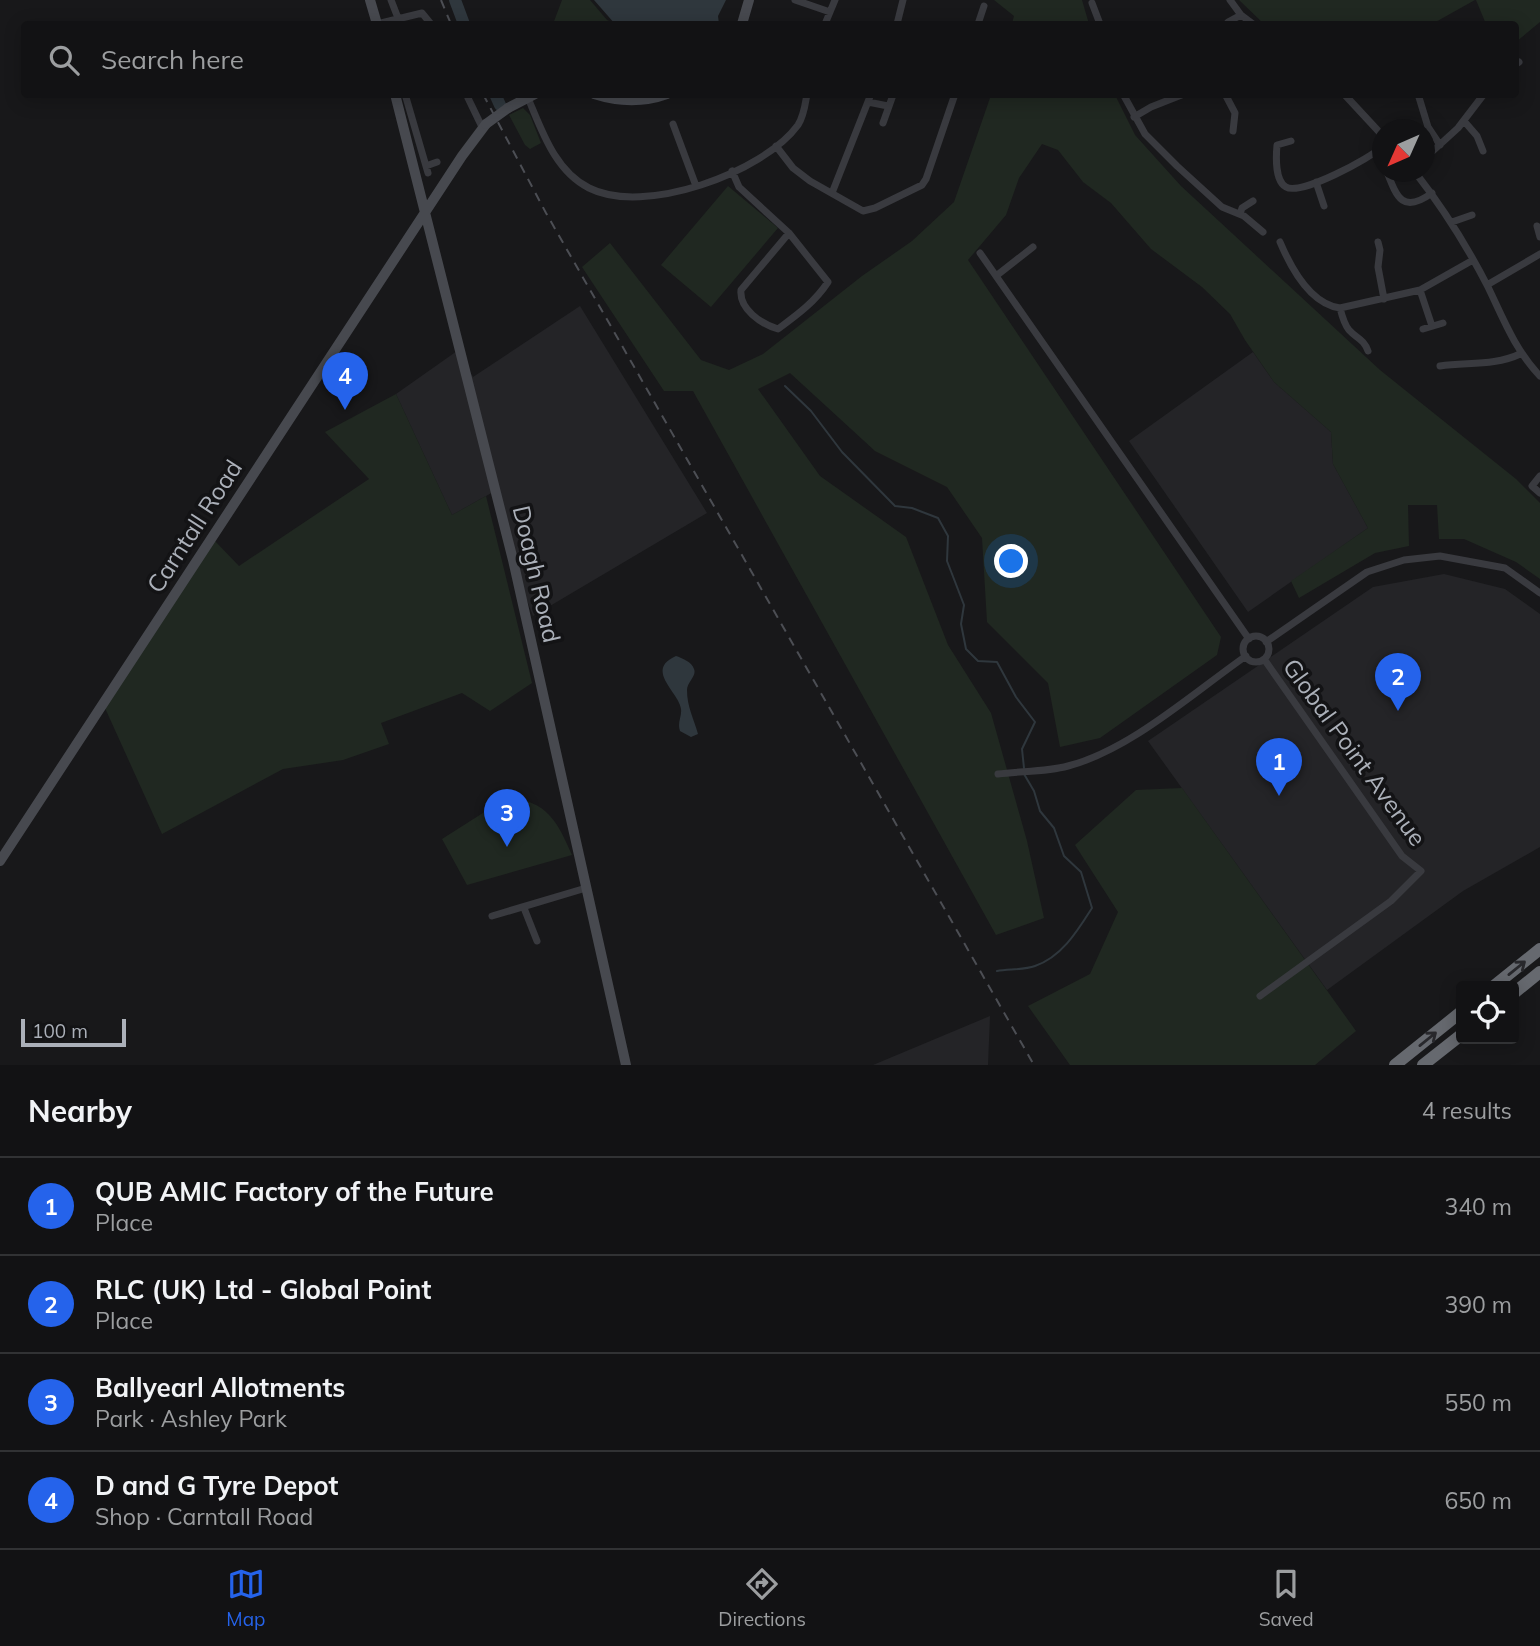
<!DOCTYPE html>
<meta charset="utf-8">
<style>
:root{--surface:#121214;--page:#1f2022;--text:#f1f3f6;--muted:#9c9ea0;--line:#313234;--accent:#2563eb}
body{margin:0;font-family:Mulish,sans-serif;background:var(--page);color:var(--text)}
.controls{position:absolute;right:21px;bottom:21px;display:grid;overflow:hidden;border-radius:7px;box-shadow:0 4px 18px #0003}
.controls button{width:63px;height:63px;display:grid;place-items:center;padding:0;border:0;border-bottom:2px solid var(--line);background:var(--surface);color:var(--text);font:35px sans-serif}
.compass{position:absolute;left:1372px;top:119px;width:63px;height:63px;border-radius:50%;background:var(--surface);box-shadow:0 4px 18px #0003;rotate:225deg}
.scale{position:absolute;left:21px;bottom:18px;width:105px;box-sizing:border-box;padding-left:7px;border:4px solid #abb0b9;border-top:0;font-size:19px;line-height:24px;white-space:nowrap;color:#abb0b9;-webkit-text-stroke:5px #131315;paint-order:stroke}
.you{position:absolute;left:1012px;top:562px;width:24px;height:24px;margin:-18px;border:5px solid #fff;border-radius:50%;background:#1a73e8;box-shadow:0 0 0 10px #1a73e833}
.badge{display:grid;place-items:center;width:46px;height:46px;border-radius:50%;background:var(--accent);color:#fff;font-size:23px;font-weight:700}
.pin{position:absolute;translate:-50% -58px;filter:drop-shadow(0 2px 4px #0008)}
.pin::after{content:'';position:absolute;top:37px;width:24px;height:21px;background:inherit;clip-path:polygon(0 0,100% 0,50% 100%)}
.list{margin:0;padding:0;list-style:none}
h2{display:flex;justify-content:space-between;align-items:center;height:91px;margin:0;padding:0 28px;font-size:30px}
h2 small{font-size:23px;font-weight:400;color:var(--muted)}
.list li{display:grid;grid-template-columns:46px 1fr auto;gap:21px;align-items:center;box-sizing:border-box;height:98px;padding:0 28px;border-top:2px solid var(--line)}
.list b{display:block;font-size:26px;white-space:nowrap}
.list p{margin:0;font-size:23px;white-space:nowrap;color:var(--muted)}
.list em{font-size:23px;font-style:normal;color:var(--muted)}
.icon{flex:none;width:38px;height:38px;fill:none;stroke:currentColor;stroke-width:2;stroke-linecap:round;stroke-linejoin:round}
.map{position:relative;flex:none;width:1540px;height:1065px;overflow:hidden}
.search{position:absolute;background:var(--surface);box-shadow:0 4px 18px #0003;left:21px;right:21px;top:21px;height:77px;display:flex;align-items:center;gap:18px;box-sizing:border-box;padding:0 24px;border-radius:7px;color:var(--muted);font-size:26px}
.sheet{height:483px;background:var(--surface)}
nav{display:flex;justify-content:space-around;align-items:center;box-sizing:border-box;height:98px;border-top:2px solid var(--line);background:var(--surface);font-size:19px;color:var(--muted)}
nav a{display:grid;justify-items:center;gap:4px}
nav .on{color:var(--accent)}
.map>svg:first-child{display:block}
</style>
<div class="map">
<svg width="1540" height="1065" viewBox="0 0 1540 1065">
<rect width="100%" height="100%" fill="#18181a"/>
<path fill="#242427" d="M580,306l127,207 -174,103 -19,-49 -19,-76 -43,24 -56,-121 61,-43 16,26z
M1253,352l21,30 57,50 2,32 35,64 -120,84 -119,-171z
M1444,574l61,15 35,25v233l-77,44 -136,99 -179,-249 225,-154z
M990,1016l-2,49h-115z"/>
<path fill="#202821" d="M562,0h28l17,20 8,4h-62z
M994,0h88l7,24h-77l2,-8z
M1239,0h236l-43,24h-168z
M1476,0h64v22l-24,20v-18h-30z
M991,95h124l20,40 46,51 199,184 136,109 24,24v76l-24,-17 -52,-23h-25l-2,-34h-29l1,41 -34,7 -76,45 -8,-17 77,-53 -35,-64 -2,-32 -57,-50 -29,-42 -15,-26 -28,-27 -51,-38 -40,-46 -28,-21 -25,-32 -16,-6 -23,34 -13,37 -38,45 253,377 -4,18 -117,83 -40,9 -12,-64 -61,-61 -5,-84 -35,-51 -72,-36 -85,-78 -32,16 62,87 86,61 42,108 43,68 36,128 17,77 -48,17 -303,-544h-29l-82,-124 28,-24 91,117 28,10 34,-16 99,-78 50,-35 42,-39z
M523,108l7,7 11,28 -11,6 -5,-4 -16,-30z
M728,186l50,42 -67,79 -50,-42z
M396,394l56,121 34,-19 46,187 -42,28 -28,-18 -81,30 8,21 -46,16 -60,9 -121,65 -57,-126 109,-168 25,26 130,-87 -44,-47z
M1182,788l174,243 -41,34h-245l-42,-59 62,-32 28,-62 -43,-67 61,-55z
M508,797c40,5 49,24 64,58l-105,30 -25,-46z"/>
<path fill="#2f373d" d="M594,0h132l-8,16 1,8h-98l-3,-2 -3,2z
M676,656c6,2 16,6 18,13 3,7 -7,13 -7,21 0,17 7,29 11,44l-7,3 -11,-6c-3,-9 2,-14 1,-22 -2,-17 -37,-39 -5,-53z"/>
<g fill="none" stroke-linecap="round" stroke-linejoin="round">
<path stroke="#2f373d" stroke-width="2" d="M785,386l26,25 31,41 53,54 17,2 26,10 10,18 -1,25 17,44 -3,19 5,25 12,12 19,1 19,35 19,25 -13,27 2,19
M997,971c12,-2 27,-1 38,-5 27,-9 43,-36 57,-58l-11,-36 -17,-16 -10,-28 -14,-17 -6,-20 -10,-17"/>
<path stroke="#2f373d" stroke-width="12" d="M455,0l9,24
M495,94l5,11"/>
<path stroke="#393a3f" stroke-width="7" d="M391,0l7,18
M795,0l35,12
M1230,0l11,15 12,9
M1092,3l8,21
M1228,22l13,-7
M377,24l45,-11 9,11
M825,24l10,-24
M897,24l6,-24
M978,24l6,-18
M1516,64l3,-2
M405,94l23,79
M1123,94l22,40 32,32 45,41 22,9 19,16
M1225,94l10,19 -2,18
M1344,94l38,41
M1418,94l10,33 12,18
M468,98l14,29
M528,98c14,33 27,73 61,90 55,28 174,-15 209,-63 6,-9 7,-20 9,-31
M868,102l20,4
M1134,117l17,-10 33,-13
M1464,121l13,15 6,15
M883,123l10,-28
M673,124l23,62
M1291,141l-14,4c-1,11 -2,36 9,42 15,9 84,-29 96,-40
M776,146l17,22 17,13 53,30 12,-3 47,-23 4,-6 29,-85
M1424,159l34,-31 26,-34
M426,166l11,-4
M732,171l7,16 50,46 39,49c-13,20 -31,33 -50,47 -17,-5 -39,-20 -37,-39l48,-57
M1387,172c10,26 16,42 45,21
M1415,172c28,36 52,74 73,115 15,31 27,63 52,89
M1316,182l8,24
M832,193l39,-99
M1240,214l2,-6 11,-7
M1452,222l20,-7
M1537,226l3,11
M1280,242c11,26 30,62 60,66l80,-18 53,-30
M1378,242l2,8 -2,17 6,32
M980,253l269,386
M996,276l37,-29
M1487,285l53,-31
M1420,290l12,36
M1340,308c2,8 4,16 9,22 7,8 15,9 19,21
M1423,329l20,-6
M1440,366c27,-4 55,0 80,-12
M1540,476l-8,10 8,7
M1243 649a13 13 0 1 1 26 0a13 13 0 1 1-26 0Z
M1266,642l101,-70 37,-12 36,-4 65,12 35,25
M998,774c23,-3 48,-2 70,-8 62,-16 125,-73 178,-110
M524,908l13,33
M492,916l94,-28
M1260,996l131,-95 30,-30 -19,-15 -138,-197"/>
<path stroke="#47494f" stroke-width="10" d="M370,0l7,24
M742,24l7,-24
M395,94l118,466 113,505
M594,94c25,8 48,9 73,0
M508,108l27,-14
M0,861l462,-705 24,-32"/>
<path stroke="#66696f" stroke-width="12" d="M1494,986l46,-37
M1514,993l26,-21
M1395,1065l66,-53
M1423,1065l38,-30"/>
<path stroke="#4c4e54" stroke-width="2" stroke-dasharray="9 7" stroke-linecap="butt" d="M441,0l10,24
M483,94l63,119 488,852"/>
<path stroke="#47494f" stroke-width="10" d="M486,124l22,-16"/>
</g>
<defs><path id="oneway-shaft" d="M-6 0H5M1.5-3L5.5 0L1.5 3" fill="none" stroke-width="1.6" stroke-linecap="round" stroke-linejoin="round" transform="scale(1.75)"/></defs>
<g stroke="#28282c">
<use href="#oneway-shaft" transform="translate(1517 968) rotate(-39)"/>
<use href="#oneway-shaft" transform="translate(1428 1039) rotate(-39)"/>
</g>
<g text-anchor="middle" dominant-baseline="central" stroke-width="7" stroke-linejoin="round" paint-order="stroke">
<g font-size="24" fill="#abb0b9" stroke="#131315">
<text transform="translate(194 526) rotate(-57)">Carntall Road</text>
<text transform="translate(537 574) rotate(77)">Doagh Road</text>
<text transform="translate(1355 752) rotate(54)">Global Point Avenue</text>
</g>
</g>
</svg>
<div class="controls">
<button><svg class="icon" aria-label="locate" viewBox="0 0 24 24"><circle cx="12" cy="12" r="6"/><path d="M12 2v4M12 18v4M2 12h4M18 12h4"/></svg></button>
</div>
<svg class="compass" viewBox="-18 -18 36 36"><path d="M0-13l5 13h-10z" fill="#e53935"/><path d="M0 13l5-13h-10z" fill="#9c9ea0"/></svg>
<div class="scale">100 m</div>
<div class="you"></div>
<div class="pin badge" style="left:1279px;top:796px">1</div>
<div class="pin badge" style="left:1398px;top:711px">2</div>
<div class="pin badge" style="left:507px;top:847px">3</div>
<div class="pin badge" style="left:345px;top:410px">4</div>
<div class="search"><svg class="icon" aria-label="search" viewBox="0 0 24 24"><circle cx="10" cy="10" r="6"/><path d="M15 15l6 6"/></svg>Search here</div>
</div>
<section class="sheet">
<h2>Nearby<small>4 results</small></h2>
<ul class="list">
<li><span class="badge">1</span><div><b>QUB AMIC Factory of the Future</b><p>Place</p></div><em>340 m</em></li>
<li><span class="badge">2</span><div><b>RLC (UK) Ltd - Global Point</b><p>Place</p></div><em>390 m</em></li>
<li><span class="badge">3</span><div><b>Ballyearl Allotments</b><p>Park · Ashley Park</p></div><em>550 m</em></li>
<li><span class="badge">4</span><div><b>D and G Tyre Depot</b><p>Shop · Carntall Road</p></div><em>650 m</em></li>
</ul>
</section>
<nav>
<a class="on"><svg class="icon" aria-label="map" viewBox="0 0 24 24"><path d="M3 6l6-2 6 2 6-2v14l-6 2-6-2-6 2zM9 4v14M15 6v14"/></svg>Map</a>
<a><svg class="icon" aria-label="directions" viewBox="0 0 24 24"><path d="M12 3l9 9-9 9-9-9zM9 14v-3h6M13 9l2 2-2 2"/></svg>Directions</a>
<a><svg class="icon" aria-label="saved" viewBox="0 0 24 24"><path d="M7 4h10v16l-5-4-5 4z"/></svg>Saved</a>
</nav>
